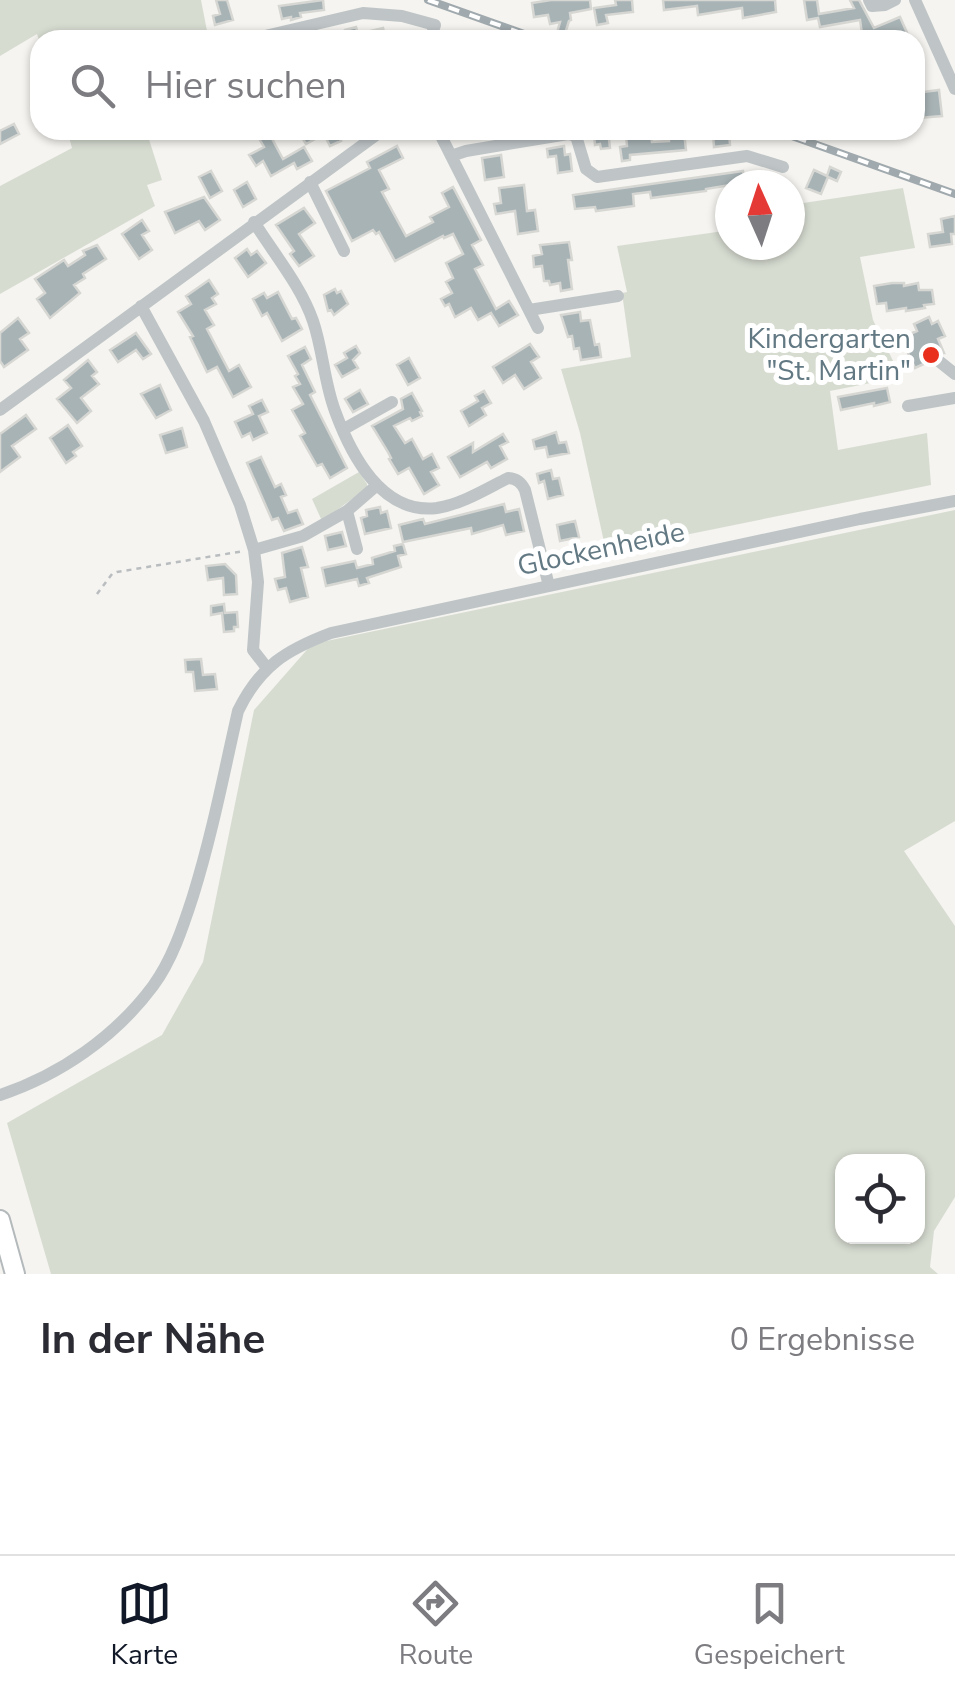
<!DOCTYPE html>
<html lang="de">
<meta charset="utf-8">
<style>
:root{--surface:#fff;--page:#f7f7f7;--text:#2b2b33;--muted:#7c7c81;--line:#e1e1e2;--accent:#111827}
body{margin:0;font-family:"Nunito Sans",sans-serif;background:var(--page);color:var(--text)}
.controls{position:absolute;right:30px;bottom:30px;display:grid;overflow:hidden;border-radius:20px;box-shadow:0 2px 8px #0004}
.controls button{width:90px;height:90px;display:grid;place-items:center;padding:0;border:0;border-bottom:2px solid var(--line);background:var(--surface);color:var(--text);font:50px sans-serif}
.compass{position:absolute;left:715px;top:170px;width:90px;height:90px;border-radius:50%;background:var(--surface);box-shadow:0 2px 8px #0004;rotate:357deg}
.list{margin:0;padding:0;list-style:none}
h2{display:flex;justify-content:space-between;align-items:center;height:130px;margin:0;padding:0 40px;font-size:42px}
h2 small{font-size:32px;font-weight:400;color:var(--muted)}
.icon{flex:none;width:55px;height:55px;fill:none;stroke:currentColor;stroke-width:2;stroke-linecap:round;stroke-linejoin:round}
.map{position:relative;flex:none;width:955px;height:1274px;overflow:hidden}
.search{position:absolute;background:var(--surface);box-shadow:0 2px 8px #0004;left:30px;right:30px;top:30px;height:110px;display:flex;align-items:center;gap:25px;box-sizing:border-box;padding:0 35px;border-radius:30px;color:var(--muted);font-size:38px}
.sheet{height:280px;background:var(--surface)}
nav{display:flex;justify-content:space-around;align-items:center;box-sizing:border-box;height:140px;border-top:2px solid var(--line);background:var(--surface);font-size:28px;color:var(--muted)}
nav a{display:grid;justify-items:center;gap:5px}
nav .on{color:var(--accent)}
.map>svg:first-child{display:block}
</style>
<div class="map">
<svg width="955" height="1274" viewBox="0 0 955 1274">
<rect width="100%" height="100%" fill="#f5f4f0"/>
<path fill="#d7dcd1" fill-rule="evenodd" d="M0,0h201l7,36 -13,4h-155v3l-3,-9 -37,22z
M67,130h79l16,50 -15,5 8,21 -155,88v-108l72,-38z
M903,188l12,60 -55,9 13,63 28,57 -71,14 8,59 89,-17 4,52 -325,66 -26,-118 -19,-64 70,-12 -9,-64 5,-1 -10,-46 107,-15 -1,-15 7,-1v30h60v-40z
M359,472l8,12v4l-45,33 -10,-22z
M955,510v311l-51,30 51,75v271l-21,34 -4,36 8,7h-887l-44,-151 155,-88 41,-73 51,-252 58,-66zM842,1162h76v74h-76z"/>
<path fill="#a8b3b6" stroke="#d6d6d3" stroke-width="2.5" d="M216,0h11l6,20 -18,5 -2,-9 7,-2z
M323,0l1,10 -24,3 1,4 -10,3v-3l-9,2 -3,-13z
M551,0h39l1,9 -21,4 1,7 -2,1 -6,19h-8l5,-18 -10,2 -2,-9 -14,2 -2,-14z
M615,0h17l1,12 -27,3 2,8 -11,2 -3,-17 22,-3z
M663,0h112l1,12 -33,6 -1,-10 -44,7 -1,-9 -33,4z
M804,0h13l2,14 35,-6 -4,-8h9l15,28 26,-11 8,18 -2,1 2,4h-21l-1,-2 -23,2 -3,-20 -40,7 -2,-9 -11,2z
M356,27l2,7 25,-6 3,12h-40l-1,-10z
M939,90l3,26 -23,2 -2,-13h-2v-12z
M14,124l5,10 -19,10v-13z
M307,130h28l6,11 -11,5 -6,-12 -18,10 -6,-10z
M599,130h9l2,18 -9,1 -1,-5 -5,1 -1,-11h5z
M684,132l2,18 -56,5v5l-8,1 -2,-14 7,-1 -1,-10 25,-2 1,8 17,-1 -1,-8z
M729,132l1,13 -16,2 -1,-13z
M270,135l13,24 21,-12 8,14 -15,8 -3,-6 -23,13 -8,-15 -7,5 -7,-11 15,-8 -4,-7z
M397,146l6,12 -24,12 10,19 -7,3 24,44 27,-14 -3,-5 19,-10 -7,-14 11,-6 28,53 -9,5 11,20 -8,4 21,40 13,-8 9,14 -19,11 -8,-13 -13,7 -7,-12 -16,9 -6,-13 -4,2 -4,-7 11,-6 -6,-11 7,-4 -7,-15 17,-9 -10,-20 -9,4 -1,-2 -48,25 -16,-29 -3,2 -3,-4 -21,11 -26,-50 44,-23 -3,-6z
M564,146l1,9 5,-1 2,17 -14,2 -2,-17 -8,1 -1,-8z
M501,155l3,22 -19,3 -3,-22z
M830,167l11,5 -4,9 -9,-4 -7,17 -15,-6 8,-18 13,6z
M211,171l11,20 -12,7 -11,-21z
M743,171l2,14h-15l-24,4v2l-55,7 -1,-6 -17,2 1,12 -38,5 -1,-4 -20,2 -2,-14z
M247,182l9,17 -13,8 -9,-17z
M524,185l3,26 8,-1 3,21 -20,3 -3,-23 -19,3 -2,-10 7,-1 -2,-15z
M204,197l16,23 -15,10 -6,-9 -24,12 -10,-21z
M304,208l11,15 -16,11 15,22 -15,10 -9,-12 4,-3 -18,-26z
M955,216v18h-4l1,10 -22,3 -2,-13 15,-2 -2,-13z
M142,220l7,11 -7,4 10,15 -13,9 -17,-25z
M569,242l3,18h-4l4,29 -11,2 -1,-8 -10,2 -1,-4h-5l-2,-15 -8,1 -1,-11 9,-2 -2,-9z
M97,245l9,14 -23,15 2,4 -11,7 6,8 -30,25 -13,-19 8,-6 -10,-14 29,-19 4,6 17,-11 -2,-4z
M247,249l4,6 6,-4 9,12 -18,14 -13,-19z
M209,280l9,14 -6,4 4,6 -11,6 9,15 -7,4 22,42 10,-6 12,22 -18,10 -16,-30 -10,5 -17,-35 3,-1 -15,-24 13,-8 -5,-8z
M892,283h12v3l14,-3 1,7h13l2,14 -10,1 1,3 -19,3v-3l-19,3 -1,-8 -9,1 -3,-18z
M335,289l2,4 4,-2 7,13 -14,11 -3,-5 -3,1 -4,-16z
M278,292l14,27 4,-1 6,11 -20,12 -15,-28 -5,3 -9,-17 11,-6 3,5z
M580,312l1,9 9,-1 5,25 4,-1 2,13 -20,3 -2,-12 -5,1 -2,-13 -4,1 -7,-22z
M929,317l3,7 6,-3 7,15 -7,3 6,14h-8l-6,8 -15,7 -14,-30 16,-7 -3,-7z
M18,318l11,15 -9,6 8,11 -24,17 -4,-6v-28z
M136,333l15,21 -8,5 -7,-9 -18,12 -8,-12z
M530,344l9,13 -8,5 10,16 -17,11 -9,-14 -12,8 -10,-16z
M356,346l4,7 -7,7 5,8 -16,9 -7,-12 12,-7 -3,-5z
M305,347l6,12 -9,6 13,27 -5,3 37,73 -17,10 -8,-14 -5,2 -17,-30 5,-3 -13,-23 11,-6 -10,-17 7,-3 -5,-8 3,-2 -10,-18z
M409,358l11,20 -12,7 -11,-20z
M88,360l9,12 -5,4 7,8 -18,14 10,13 -14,12 -20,-24 14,-11 -7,-8z
M160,385l11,25 -15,8 -15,-24z
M887,388l3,14 -16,4v-3l-33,7 -3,-13z
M360,390l8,14 -15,8 -8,-13z
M484,391l7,12 -9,5 4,7 -17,11 -8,-15 17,-10 -3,-5z
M412,393l10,18 -2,1 2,4 -10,5 -2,-3 -16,8 11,17 7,-4 11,20 9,-5 7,14 -8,4 8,13 -15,9 -15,-26 -11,6 -9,-15 2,-1 -3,-6 -16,-26 31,-17 -2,-10z
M262,400l6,12 -9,4 8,17 -14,7 -3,-7 -8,4 -7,-15 18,-8 -4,-8z
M26,415l10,14 -24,17 8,11 -20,15v-38z
M68,425l14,21 -9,6 3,4 -10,7 -16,-25z
M182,428l5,19 -21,6 -6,-18z
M556,432l3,11 7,-1 3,11 -21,4 -2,-10 -11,2 -2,-9z
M503,434l5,8 -8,4 7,13 -16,9 -4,-6 -27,15 -12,-20 25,-14v9z
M261,457l14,30 6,-3 5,11 -5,2 7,16 9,-3 6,14 -19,7 -6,-13 -6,2 -25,-57z
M551,470l2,9 6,-1 4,17 -15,4 -4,-18 -5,2 -2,-9z
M504,504l2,8 13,-3 5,22 -18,4 -3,-10 -31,9 -1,-6 -68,14 -4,-17 24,-6 2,5z
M380,507l1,6 6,-2 4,17 -26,6 -4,-16 6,-2 -1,-6z
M575,521l4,16 -19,4 -3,-16z
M342,532l4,14 -18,4 -3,-14z
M403,544l3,10 -8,2 3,11 -34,11 2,5 -10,3 -2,-7 -31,7 -4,-18 33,-7 2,7 16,-4 -1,-6 23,-7 -1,-5z
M302,547l6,20 -7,1 7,29 -18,5 -4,-14 -8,2 -3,-11 10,-2 -3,-24z
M225,564l11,11 1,19 -13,1 -1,-17 -15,2 -2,-14z
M224,604l1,9 12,-1 1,15h-4v4l-10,1 -2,-19 -11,2v-9z
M201,659l2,16 12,-1 2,15 -22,2 -2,-19h-7l-1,-12z"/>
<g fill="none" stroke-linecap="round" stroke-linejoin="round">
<g stroke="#b4b9bb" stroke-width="22">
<path id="highway" d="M0,1220l15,54"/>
</g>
<path stroke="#b9bdbf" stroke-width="2.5" stroke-dasharray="5 5" stroke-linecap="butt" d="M97,594l15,-20 5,-2 127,-21"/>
<path stroke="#bfc5c7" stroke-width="12" d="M869,0l3,6 13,-1 10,-5
M915,0l40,89
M248,40l115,-27 39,3 33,9 -5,15
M438,130l100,198
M451,156l15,-5 102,-17 8,2 10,33 11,8 150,-21 36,11
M310,182l34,69
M254,222c20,32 47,64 59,99 10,29 11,61 22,90 16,44 47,104 102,97 25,-4 49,-19 71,-30 9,1 13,4 17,12l24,96
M141,306l63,115 36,84 14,45 4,32 -5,68 14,18
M529,310l89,-14
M940,362l15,12
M908,406l47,-8
M0,410l383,-280
M344,429l48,-27
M347,511l10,38
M254,550l49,-14 44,-25 29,-25
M0,1095c60,-20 115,-58 153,-109 19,-26 30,-59 40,-90 19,-61 31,-123 45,-185 22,-45 48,-61 93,-78l529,-114 95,-18"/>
<use href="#highway" stroke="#fff" stroke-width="18"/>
<g stroke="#a0a9ad" stroke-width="8">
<path id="rail" d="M428,0l113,40
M775,130l180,64"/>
</g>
<use href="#rail" stroke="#fff" stroke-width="4" stroke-dasharray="11" stroke-linecap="butt"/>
</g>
<circle fill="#e9301c" stroke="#fff" stroke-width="4" cx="931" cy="355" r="10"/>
<g text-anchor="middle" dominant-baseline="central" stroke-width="10" stroke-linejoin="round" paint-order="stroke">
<g font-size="28" fill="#627983" stroke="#fff" text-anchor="end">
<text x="911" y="339">Kindergarten<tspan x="911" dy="32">"St. Martin"</tspan></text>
</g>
<g font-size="28" fill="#627983" stroke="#fff">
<text transform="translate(601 549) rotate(-12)">Glockenheide</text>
</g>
</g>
</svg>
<div class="controls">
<button><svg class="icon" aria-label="locate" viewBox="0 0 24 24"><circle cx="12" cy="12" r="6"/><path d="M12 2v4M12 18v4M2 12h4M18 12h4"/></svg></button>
</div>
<svg class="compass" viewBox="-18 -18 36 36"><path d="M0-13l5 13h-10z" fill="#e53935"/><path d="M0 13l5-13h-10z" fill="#7c7c81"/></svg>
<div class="search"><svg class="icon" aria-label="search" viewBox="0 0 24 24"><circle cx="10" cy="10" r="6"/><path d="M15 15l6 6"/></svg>Hier suchen</div>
</div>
<section class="sheet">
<h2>In der Nähe<small>0 Ergebnisse</small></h2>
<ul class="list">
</ul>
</section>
<nav>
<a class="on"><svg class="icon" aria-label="map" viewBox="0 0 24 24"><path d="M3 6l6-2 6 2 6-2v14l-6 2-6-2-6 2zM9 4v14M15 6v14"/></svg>Karte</a>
<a><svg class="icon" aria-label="directions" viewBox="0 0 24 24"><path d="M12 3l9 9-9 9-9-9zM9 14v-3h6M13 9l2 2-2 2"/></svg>Route</a>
<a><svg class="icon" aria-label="saved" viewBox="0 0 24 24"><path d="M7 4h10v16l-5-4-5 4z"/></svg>Gespeichert</a>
</nav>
